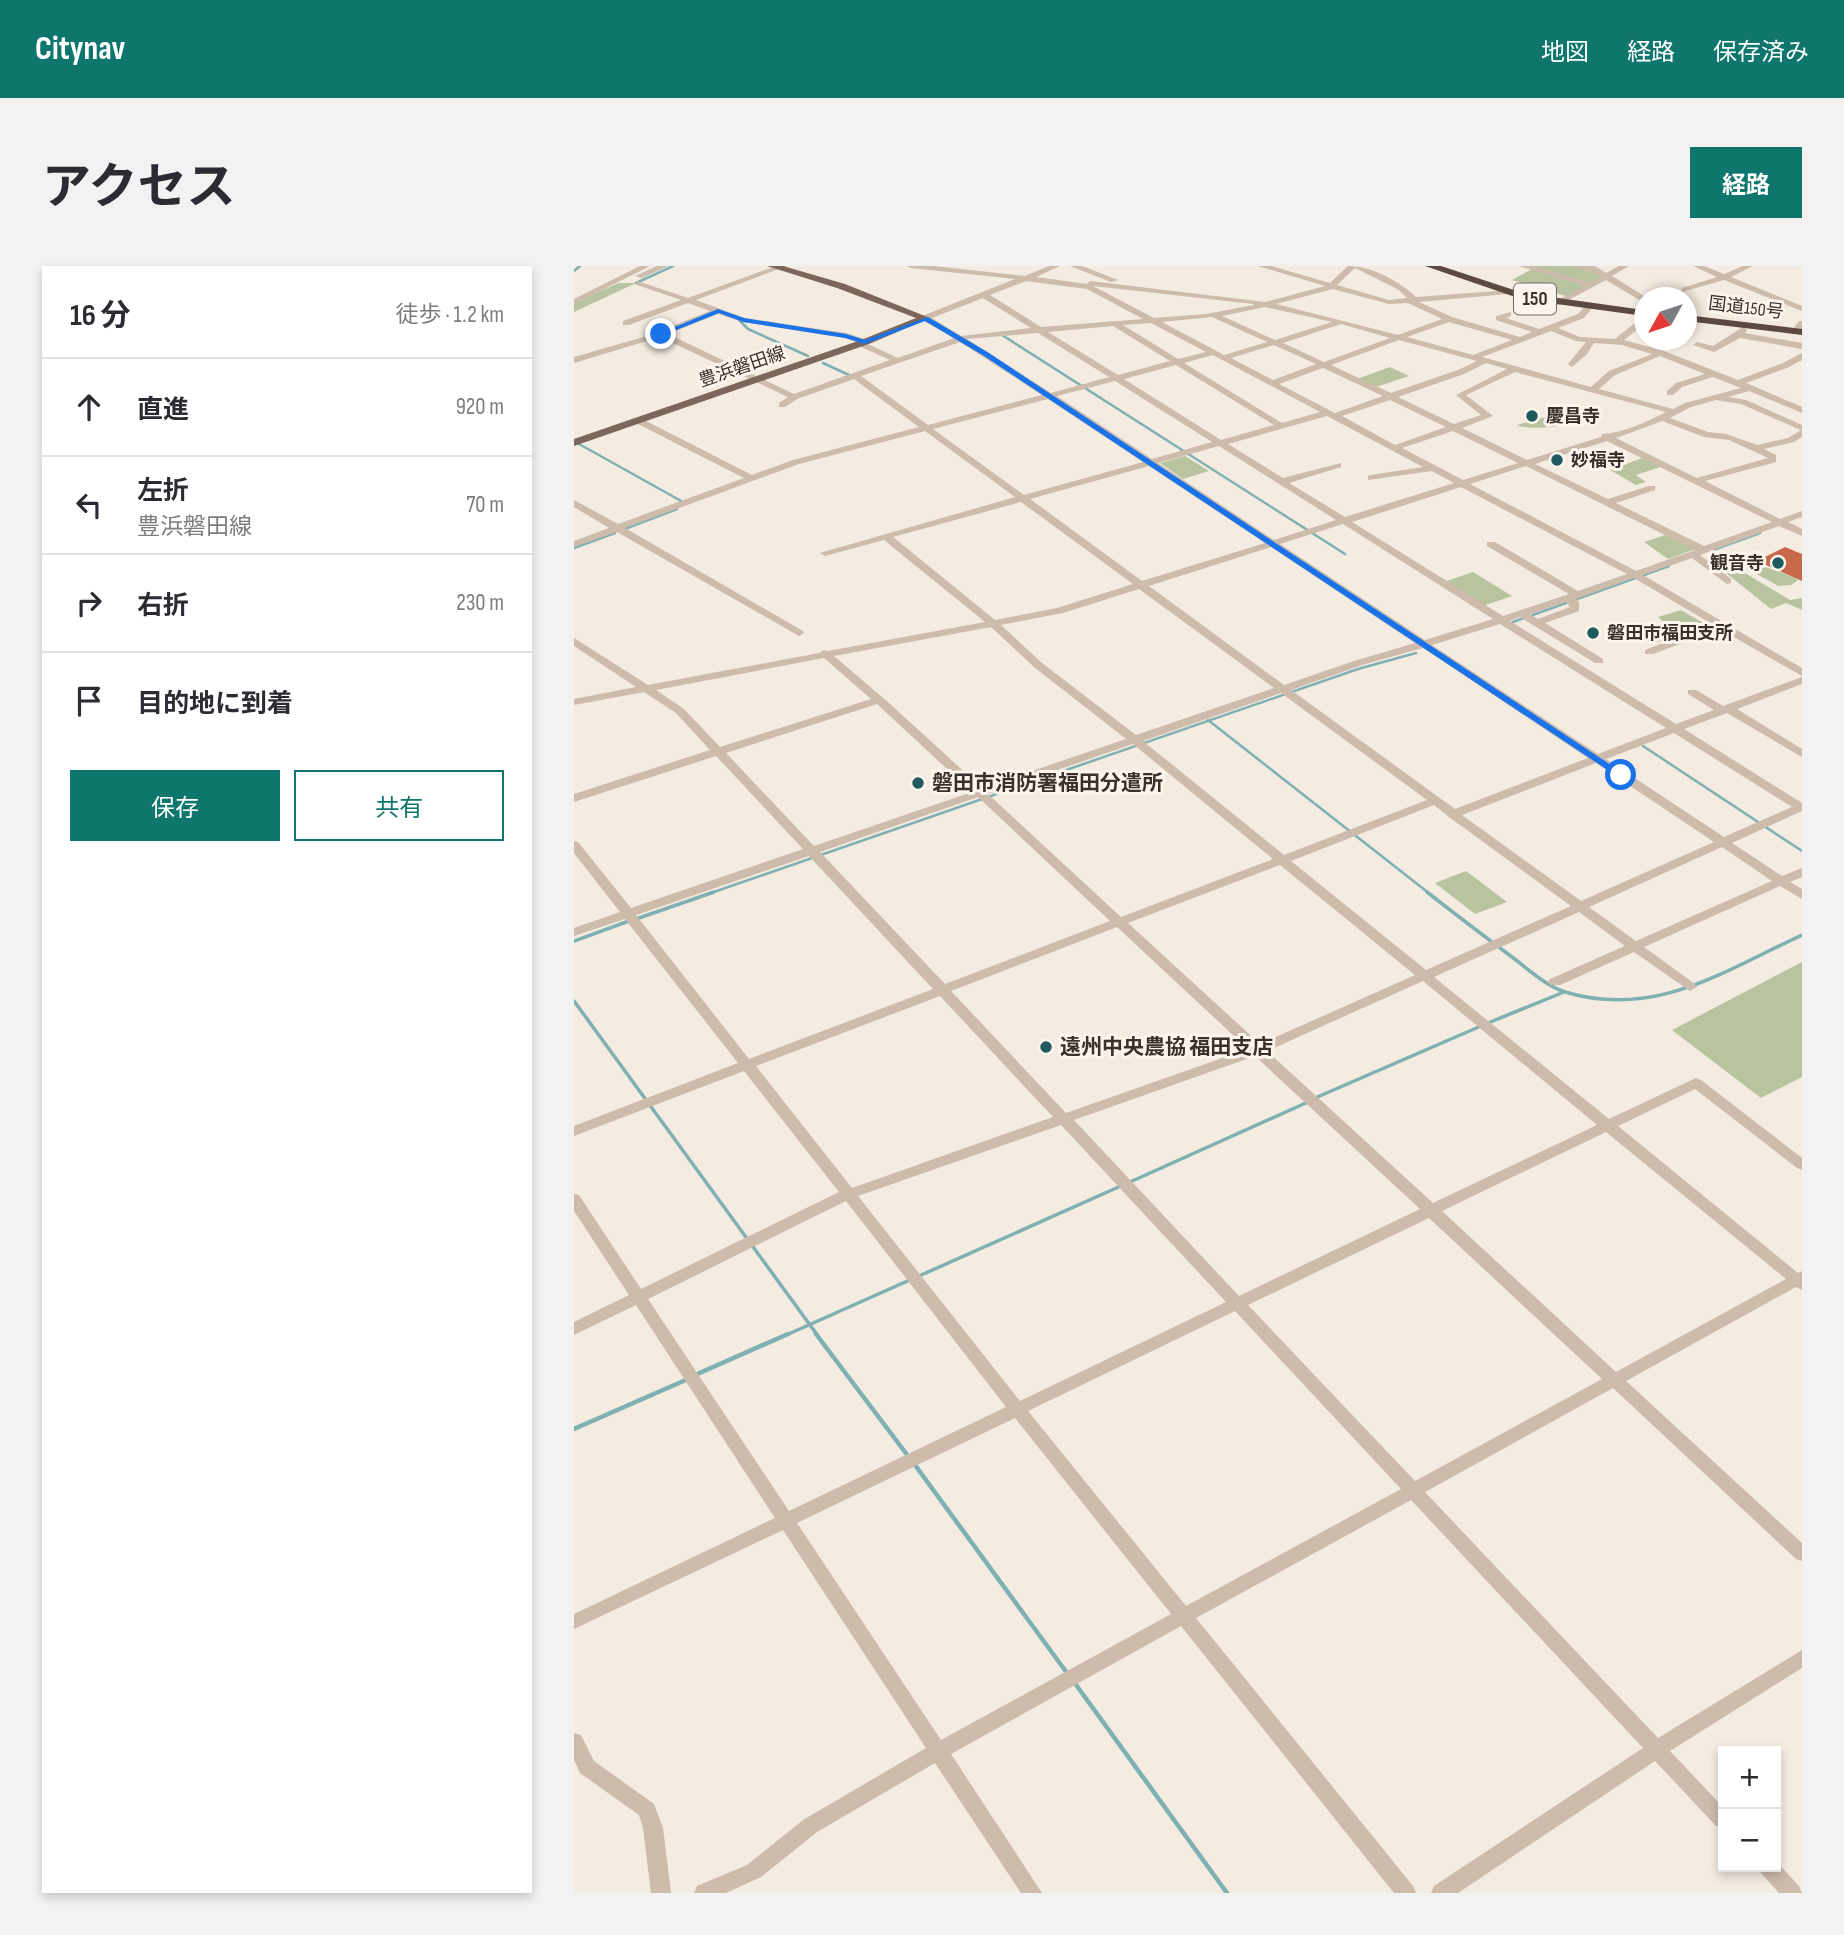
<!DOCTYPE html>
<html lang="ja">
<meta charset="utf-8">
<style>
:root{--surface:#fff;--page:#f2f2f3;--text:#2b2b33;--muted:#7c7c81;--line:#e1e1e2;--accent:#0f766e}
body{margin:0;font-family:"Sofia Sans Condensed","Noto Sans JP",sans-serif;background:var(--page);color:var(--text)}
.controls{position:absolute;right:21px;bottom:21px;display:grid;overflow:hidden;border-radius:0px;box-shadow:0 4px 10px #0003}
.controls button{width:63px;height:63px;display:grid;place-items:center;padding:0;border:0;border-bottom:2px solid var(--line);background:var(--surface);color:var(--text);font:35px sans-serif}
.compass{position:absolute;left:1060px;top:21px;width:63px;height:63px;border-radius:50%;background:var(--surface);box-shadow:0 4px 10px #0003;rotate:230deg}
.stop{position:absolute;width:21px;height:21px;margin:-16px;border:5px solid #1a73e8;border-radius:50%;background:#fff}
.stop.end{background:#1a73e8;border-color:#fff;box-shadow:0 2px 7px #0008}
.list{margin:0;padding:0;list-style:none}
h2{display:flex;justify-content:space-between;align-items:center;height:91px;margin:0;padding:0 28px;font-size:30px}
h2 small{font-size:23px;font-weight:400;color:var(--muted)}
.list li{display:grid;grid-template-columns:46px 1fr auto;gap:21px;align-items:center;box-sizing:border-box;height:98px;padding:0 28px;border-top:2px solid var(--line)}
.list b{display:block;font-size:26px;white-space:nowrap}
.list p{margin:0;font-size:23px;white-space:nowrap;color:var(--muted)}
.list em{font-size:23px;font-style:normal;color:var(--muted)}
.actions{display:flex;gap:14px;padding:21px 28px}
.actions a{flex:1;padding:16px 0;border:2px solid var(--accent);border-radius:0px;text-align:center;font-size:24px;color:var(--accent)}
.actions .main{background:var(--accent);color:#fff}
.icon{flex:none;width:38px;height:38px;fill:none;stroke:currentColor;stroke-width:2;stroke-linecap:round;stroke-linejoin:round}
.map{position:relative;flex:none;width:1228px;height:1627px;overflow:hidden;border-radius:0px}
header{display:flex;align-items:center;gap:42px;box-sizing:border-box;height:98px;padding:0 35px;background:var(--accent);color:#fff}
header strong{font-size:33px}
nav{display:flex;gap:38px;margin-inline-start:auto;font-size:24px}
.intro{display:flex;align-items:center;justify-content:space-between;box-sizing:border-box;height:168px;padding:0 42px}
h1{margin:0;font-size:49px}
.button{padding:18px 32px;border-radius:0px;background:var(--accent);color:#fff;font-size:24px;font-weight:700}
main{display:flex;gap:42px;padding:0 42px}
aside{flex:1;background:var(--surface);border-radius:0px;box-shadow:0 4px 10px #0003}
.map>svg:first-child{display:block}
</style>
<header>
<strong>Citynav</strong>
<nav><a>地図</a><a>経路</a><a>保存済み</a></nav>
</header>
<div class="intro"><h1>アクセス</h1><a class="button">経路</a></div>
<main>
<aside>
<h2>16 分<small>徒歩 · 1.2 km</small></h2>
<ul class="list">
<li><svg class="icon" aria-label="ahead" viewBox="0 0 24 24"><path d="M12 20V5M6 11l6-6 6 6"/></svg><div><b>直進</b></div><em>920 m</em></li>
<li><svg class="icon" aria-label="left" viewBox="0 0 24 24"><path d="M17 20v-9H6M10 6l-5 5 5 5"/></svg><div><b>左折</b><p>豊浜磐田線</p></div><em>70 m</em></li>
<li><svg class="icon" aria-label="right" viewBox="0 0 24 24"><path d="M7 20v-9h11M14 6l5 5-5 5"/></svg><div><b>右折</b></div><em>230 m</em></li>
<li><svg class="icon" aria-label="arrive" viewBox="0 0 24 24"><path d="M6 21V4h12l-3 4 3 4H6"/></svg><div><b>目的地に到着</b></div></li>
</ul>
<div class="actions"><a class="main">保存</a><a>共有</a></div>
</aside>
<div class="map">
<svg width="1228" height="1627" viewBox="0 0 1228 1627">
<rect width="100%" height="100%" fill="#f4ebe1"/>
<path fill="#b8c4a0" d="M949,0h52l31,10 -37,21 -57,-17 20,-11z
M45,17h17l-62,29v-10z
M816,101l19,9 -36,12 -19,-8z
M983,138l26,17c-13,5 -55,10 -66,4l40,-11 -13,-8z
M611,190l24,15 -26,8 -23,-16z
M1071,191l18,9 -27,9 10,7 -10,3 -26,-15z
M1091,269l30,14 -27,10 -24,-17z
M1174,297c9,0 45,13 50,17l-7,5 -13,1c-11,-8 -23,-10 -32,-20z
M899,306l39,24 -32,11 -39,-24z
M1169,306l47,28 12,-2v12l-16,-7 -15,6 -45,-36z
M1107,344l26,15 -49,17 -13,-7 22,-9 -9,-9z
M892,605l41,31 -32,12 -40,-31z
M1228,696v115l-41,21 -89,-68z"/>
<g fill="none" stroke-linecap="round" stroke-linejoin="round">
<path stroke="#7fb0b2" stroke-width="2.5" d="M0,5l6,-5
M62,17l37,-17
M165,54l9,9 60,27
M428,69l343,219
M249,97l28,13
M5,178l104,58
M48,264l55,-21
M0,282l41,-15
M1139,284l47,-17
M939,356l156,-56
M634,454l222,174
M1069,480l159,105
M134,628l650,-225 58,-16"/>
<path stroke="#7fb0b2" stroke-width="3.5" d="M853,626c28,22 57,44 85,65 16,12 34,29 53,35 90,27 159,-21 237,-57
M62,653l78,-27
M0,675l55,-20
M0,735l244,335
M914,757l76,-31
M741,832l166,-72
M556,916l178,-80
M345,1010l204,-91
M210,1070l128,-57"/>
<path stroke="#7fb0b2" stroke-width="4.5" d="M242,1068l92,122
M121,1109l93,-41
M0,1163l114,-50
M341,1199l152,208
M500,1416l153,211"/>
</g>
<path fill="#c8694b" d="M1211,281l17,7v27l-45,-20z"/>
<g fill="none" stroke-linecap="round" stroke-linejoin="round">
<path fill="#cdbbac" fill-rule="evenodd" d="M66,0h10l-76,38v-5z
M83,0h11l-26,12 -7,-2z
M202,0h11l-91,34 49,18 101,15 22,7v4l30,14 56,-20 -32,-18v-4l93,-37 -104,-11 -4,-2h26l92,10 24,-10h11l-24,11 51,7 3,-3 175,21 60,-16 -67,-20h13l59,17 18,-17c24,0 51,15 68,31l94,-7v4h-3l-88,8 33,15 68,20 12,-5 -36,-12v-4l15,-4v4l-5,2 33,11 39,-15 8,-9h6l1,2 -9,11 -26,10 22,9 35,2 21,-17h6v4l-18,14 40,11 74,29 43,-16 21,-11v7l-15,8 -41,15 56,24v6l-53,-22 -21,6 18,3 56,25v12l-8,5 -30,7 12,6v7l-71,19 75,38 22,-8v6l-14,5 14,7v7l-23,-10 -79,29 31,24v4l-4,1 -35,-26 -49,17 159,93v8l-82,-47 -67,25h-8v-4l67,-26 -78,-46 -58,21 3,3v9l-34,12 58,36v4h-8l-75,-46 -10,4 166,103 38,-14 -26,-16v-4h8l27,16 79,-29v7l-65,25 65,40v8l-75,-44 -43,16 118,74v8l-70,32 50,33 20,-8v9l-12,5 12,7v10l-22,-13 -136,61 51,37 2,3 -7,4 -56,-39 -74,33h-10l-2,-3 2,-3 75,-33 -46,-34 -145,65 175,142 87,-41 5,2 101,78v12l-5,-2 -102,-79 -77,37 180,147 4,-2v19l-6,-3 -170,94 176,162v18l-6,-2 -183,-171 -188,104 233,246 144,-88v18l-132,83 53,56v22l-7,-3 -61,-65 -197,132h-27l3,-7 209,-138 -232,-248 -215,118 217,268 3,7h-22l-213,-267 -230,128 91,139h-21l-86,-130 -118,69 -56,45 -35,16h-32l3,-7 50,-21 56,-45 123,-72 -143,-218 -209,99v-15l201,-96 -139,-213 -62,30v-13l55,-27 -55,-84v-17l5,1 62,94 198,-97 -95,-121 -170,65v-10l164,-63 -113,-144 -51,17v-8l46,-16 -46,-59v-12l4,1 53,66 172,-59 -87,-93 -142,46v-8l136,-44 -34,-37 -32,-21 -70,13v-6l62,-12 -62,-41v-8l74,47 171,-32 5,-3 4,1 157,-29 -101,-82 -59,16 -5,-3 195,-56 -90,-66 -126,33 -174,64 178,103 1,2 -5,3 -182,-104 -43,15v-6l35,-13 -35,-21v-7l44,24 126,-46 -108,-55v-4h6l110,56 41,-15 126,-33 -65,-48 -57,20 -12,8h-6v-4l9,-6 -128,-60 -86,26v-6l73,-21 63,-25 -22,-8 -59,22h-6v-4l58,-21 -44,-15v-4l51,17zM781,2l44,22 8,8 -18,2 -52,-15zM452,15l61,8 56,30 -102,8 -51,-32zM519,20l160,18 1,1 -48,9 -52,4zM759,23l56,15 19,-1 34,16 -44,16 -122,-31zM409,32l48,30 -70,8 -29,-18zM691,41l67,15 -57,18 -53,-24zM144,48l25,8 102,16 14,5v3l31,14 -96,34 -126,-60zM638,51l55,25 -43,13 -62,-33zM875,56l63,18 -39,15 -66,-18zM577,57l55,29 -28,7 -55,-34zM767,58l49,14 -66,24 -41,-19zM539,60l57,35 -52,14 -70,-43zM977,65l25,10 10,1 -18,22 4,3 15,-13 7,-11 28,2 30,9 -43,17 -18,16 -109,-30zM464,67l71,44 -58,16 -84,-54zM825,74l78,21 -19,9 -67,23 -60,-28zM386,76l82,53 -114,30 -67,-49zM700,79l42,19 -43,16 -42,-22zM639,89l107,57 -38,11 -98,-60zM1086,90l45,18 -29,9 -9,8v4h6l9,-8 31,-10 28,11 -56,15 -12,6 -74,-20 16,-14zM912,97l21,6 -51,26 25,20 -27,9 -56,-27 66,-23zM602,99l98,60 -53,15 -97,-61zM749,102l60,28 -48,17 -56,-29zM941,106l151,40c-19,10 -43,21 -64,22l-1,3 -74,23 -65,-32 31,-12 -27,-21zM541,115l97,61 -60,17 -95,-63zM474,133l95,63 -119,33 -91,-66zM816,134l56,27 -51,18 -53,-29zM1142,134l25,4 60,26 -13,8 -31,7 -31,-11 -18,-2 -38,-14 21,-11zM753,150l96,51 -52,8 -3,1v4l64,-9 22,12 -109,34 -56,-34 52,-16v-4l-58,15 -55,-34zM1088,155l42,16 25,3 39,18 -71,20 -81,-40zM879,165l65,32 -55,17 -61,-32zM1033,175l165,81 -68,24 -88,-43 39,-13v-4h-6l-41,13 -73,-35zM645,180l117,74 -62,20 -116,-77zM575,200l116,77 -123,38 -112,-82zM952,200l169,84 -59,21 -166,-87zM887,221l166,87 -49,17 -83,-49h-8v4l82,48 -66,22 -151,-94zM447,236l112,82 -76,24 -62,12 -102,-83zM769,258l150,95 -68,21 -145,-96zM697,281l144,96 -61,18 -70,24 -135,-99zM565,323l135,99 -138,47 -94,-72 -41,-38 62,-12zM992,336l4,5 -32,12 -8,-5zM926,358l166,104 -68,26 -166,-109zM417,361l43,40 92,72 -144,49 -93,-85 -55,-47zM849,382l165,110 -133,51 -164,-119 71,-25zM250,392l47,41 -151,48 -36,-38 -28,-19zM707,427l146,107 -143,55 -141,-114zM303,438l95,88 -158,54 -88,-93zM1100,467l118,74 -68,30 -118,-78zM559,478l140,115 -152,58 -133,-123zM1022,497l118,79 -133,59 -119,-86zM404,531l132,124 -165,63 -125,-132zM860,539l15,12 122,89 -145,64 -135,-109zM1148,581l50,34 -136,60 -47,-34zM235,590l124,133 -184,70 -113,-144zM706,599l135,110 -155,69 -132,-121zM543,661l131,122 -182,64 -115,-122zM849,715l174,144 -164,78 -166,-152zM366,730l113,121 -201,71 -96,-122zM681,790l165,153 -181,87 -165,-176zM487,859l165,177 -206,99 -162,-205zM1032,866l180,147 -170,93 -174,-161zM272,935l160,206 -217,104 -141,-212zM855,952l173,161 -187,102 -167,-176zM661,1045l166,178 -215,117 -158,-195zM441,1152l156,196 -230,126 -144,-217z
M496,0h12l36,14 -7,2z
M945,0h13l58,16 11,-6 -30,-10h24l11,7 13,-7h10l-17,10 35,22h-3v3h-3l-35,-21 -47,25h-3v-4l28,-15z
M1119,0h11l20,8 19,-8h10l-22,11 71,29v5l-78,-31 -42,12v-4l35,-11z
M1225,55h3v8l-4,5h-6l-1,-2z
M1169,61l4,3 -2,3 57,10v6l-62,-11 -26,14 -21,-7 4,-3 16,4z
M0,1467l7,2 13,26 60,43 9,24 8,65h-20l-8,-65 -4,-13 -59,-42 -6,-13z
M1202,1595l23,25 3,7h-23l-18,-20 -3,-6h18z"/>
<path fill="#7d675c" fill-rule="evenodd" d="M193,0h16l62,18 85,34 -61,26 -295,102v-7l287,-99 55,-22 -79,-30z"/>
<path fill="#5c4a42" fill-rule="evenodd" d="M851,0h16l82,27 121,17v6l-123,-17z
M1112,49l116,14v6l-116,-14z"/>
</g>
<path fill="#1a73e8" d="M144,43l26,9 102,16 19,6 63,-23 61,36 637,422 -8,2 -634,-421 -59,-35 -60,23 -20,-6 -102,-16 -24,-9 -55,22 -6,-1z"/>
<g fill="#1f5a5e" stroke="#fbf5ee" stroke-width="2.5">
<circle cx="958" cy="150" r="7"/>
<circle cx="983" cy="194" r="7"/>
<circle cx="1204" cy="297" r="7"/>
<circle cx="1019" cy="367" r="7"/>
<circle cx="344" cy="517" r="7"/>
<circle cx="472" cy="781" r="7"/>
</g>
<g text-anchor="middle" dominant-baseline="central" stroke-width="6" stroke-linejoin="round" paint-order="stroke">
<g font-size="18" fill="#3b302b" stroke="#fbf5ee">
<text transform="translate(1172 42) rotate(7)">国道150号</text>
<text transform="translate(168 101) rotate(-19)">豊浜磐田線</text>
</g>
<g font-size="18" font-weight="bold" fill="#3b302b" stroke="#fbf5ee" text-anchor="start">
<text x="972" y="150">慶昌寺</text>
<text x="997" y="194">妙福寺</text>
<text x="1190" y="297" text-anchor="end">観音寺</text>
<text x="1033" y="367">磐田市福田支所</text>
</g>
<rect fill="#fbf5ee" stroke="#756b66" stroke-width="2" x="940" y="17.5" width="42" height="31" rx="5"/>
<g font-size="19" font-weight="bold" fill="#3b302b">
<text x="961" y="33">150</text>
</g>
<g font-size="21" font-weight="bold" fill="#3b302b" stroke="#fbf5ee" text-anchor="start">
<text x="358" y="517">磐田市消防署福田分遣所</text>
<text x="486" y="781">遠州中央農協 福田支店</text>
</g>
</g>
</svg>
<div class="controls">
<button>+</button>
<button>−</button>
</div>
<svg class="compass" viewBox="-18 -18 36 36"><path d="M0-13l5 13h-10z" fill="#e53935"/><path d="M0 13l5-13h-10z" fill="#7c7c81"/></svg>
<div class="stop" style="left:1047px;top:509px"></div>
<div class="stop end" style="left:87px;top:68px"></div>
</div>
</main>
